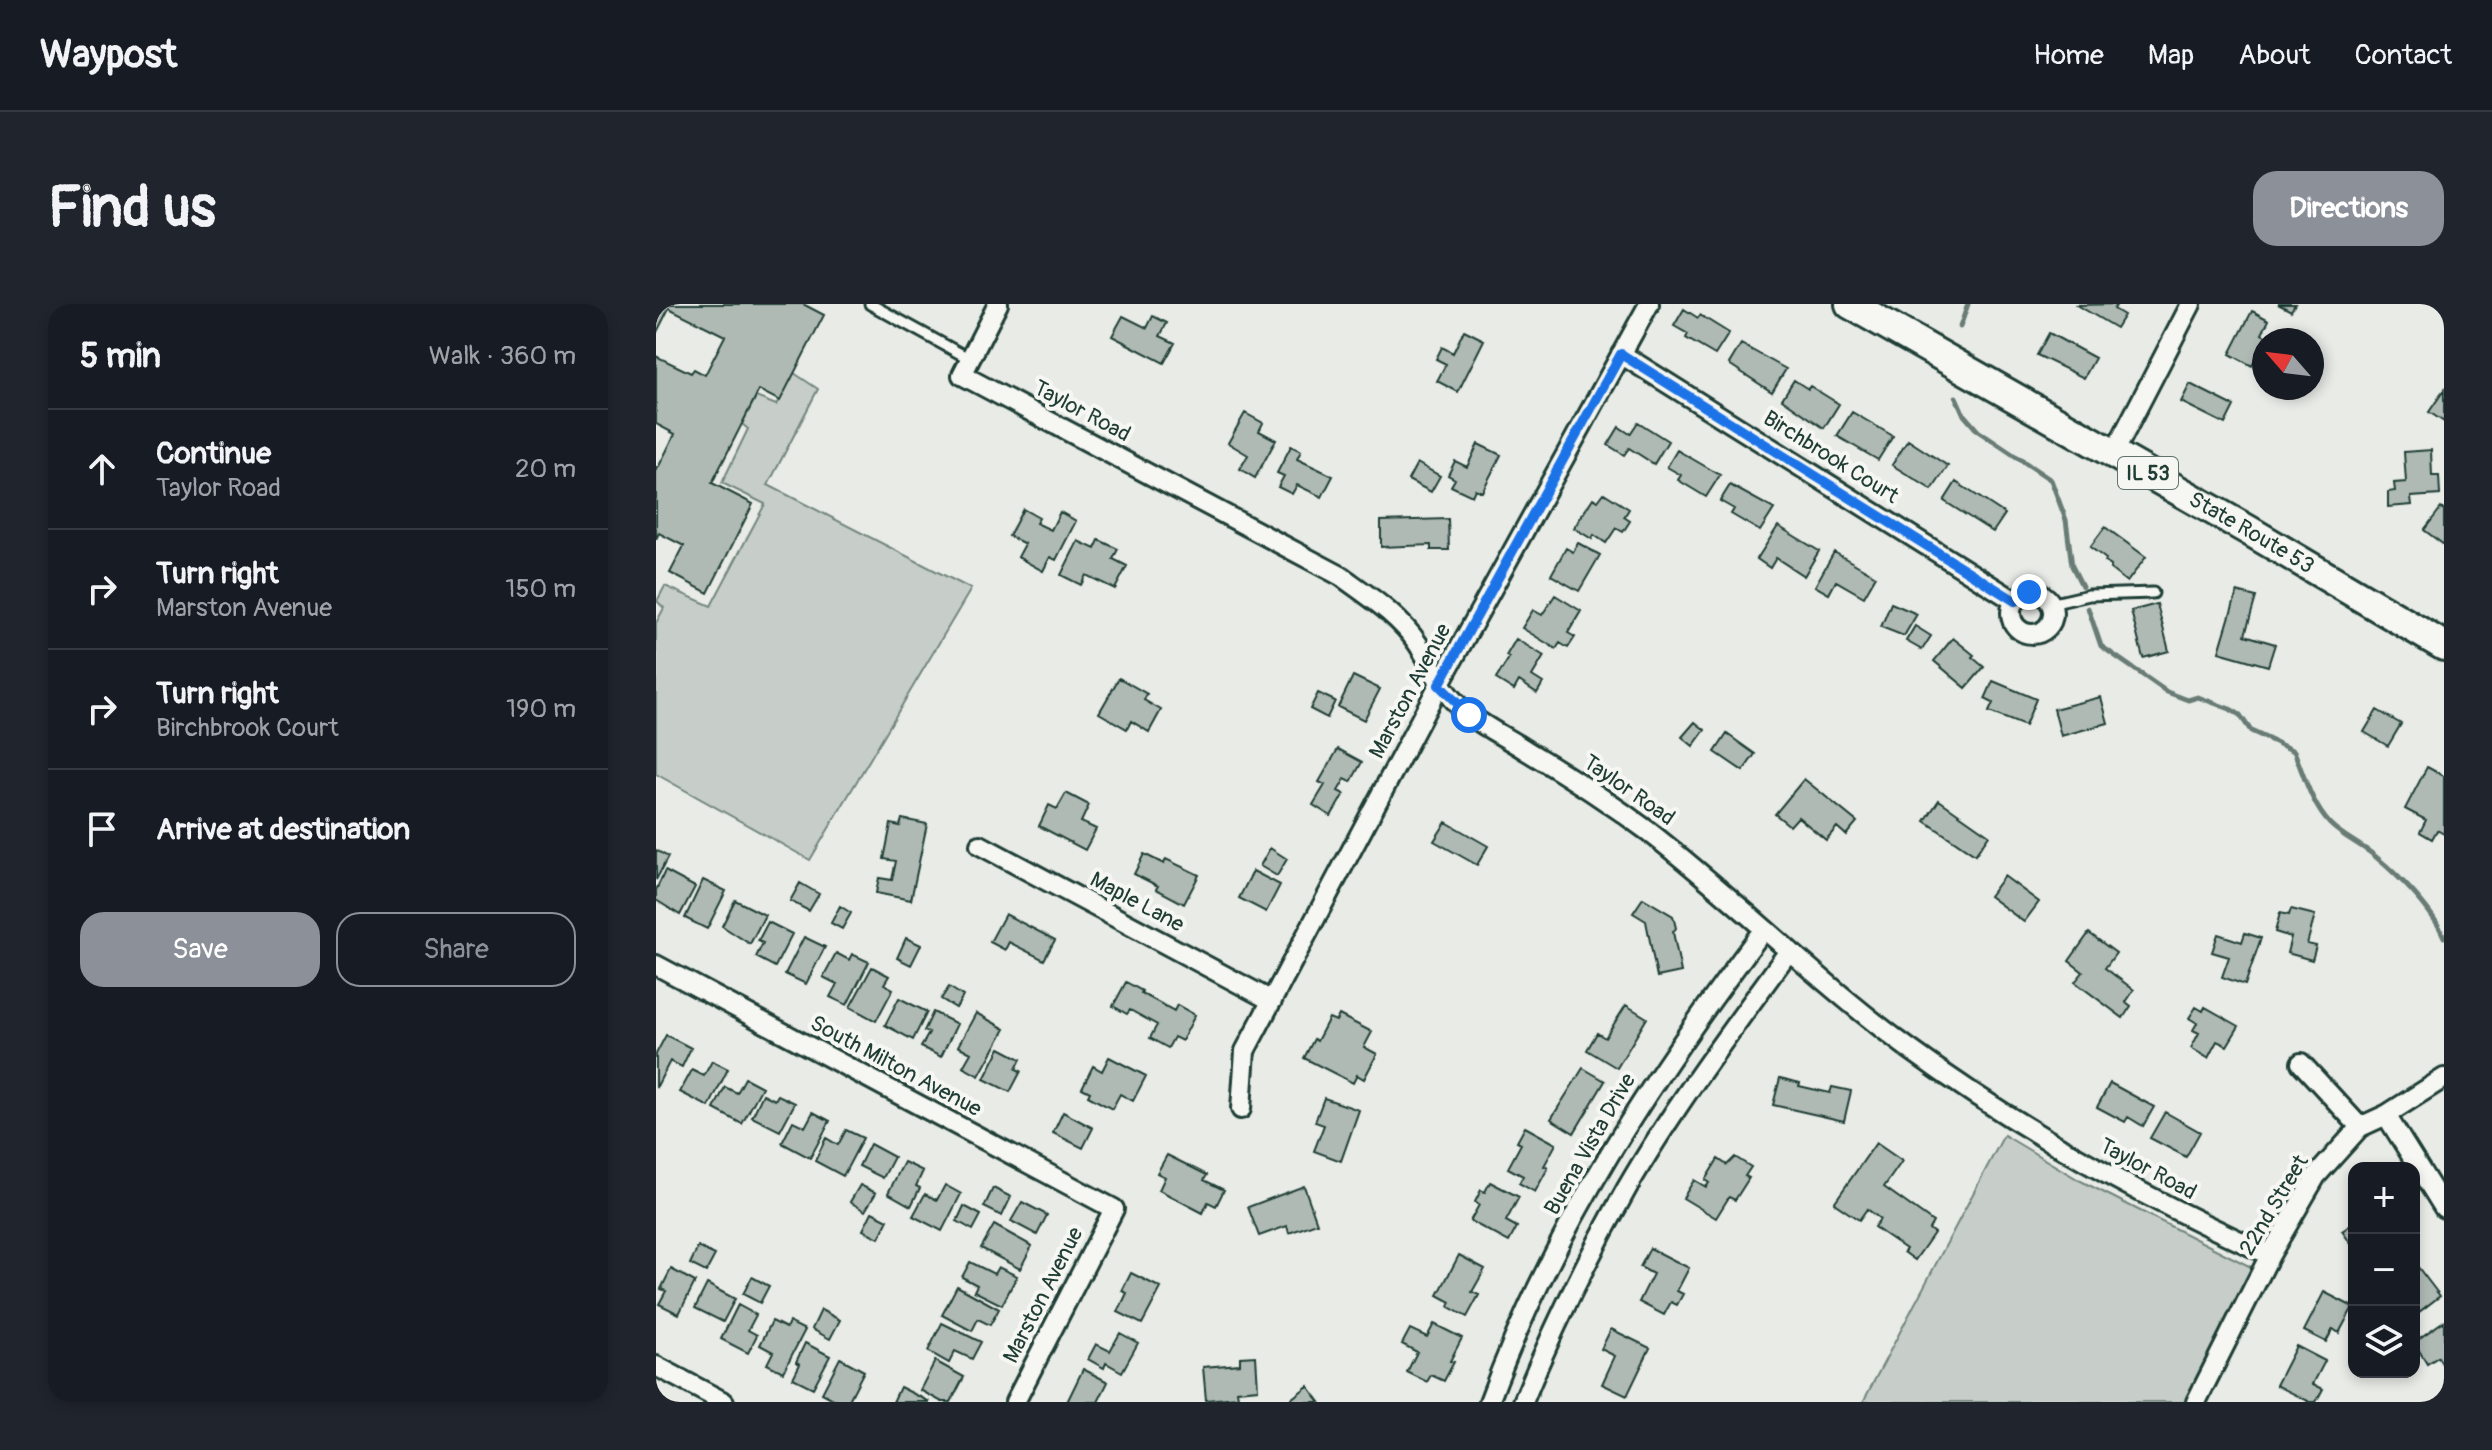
<!DOCTYPE html>
<meta charset="utf-8">
<style>
:root{--surface:#171b24;--page:#20242c;--text:#f1f3f6;--muted:#9ea1a6;--line:#363941;--accent:#8c9099}
body{margin:0;font-family:Pangolin,sans-serif;background:var(--page);color:var(--text)}
.controls{position:absolute;right:24px;bottom:24px;display:grid;overflow:hidden;border-radius:16px;box-shadow:0 4px 12px #0003}
.controls button{width:72px;height:72px;display:grid;place-items:center;padding:0;border:0;border-bottom:2px solid var(--line);background:var(--surface);color:var(--text);font:40px sans-serif}
.compass{position:absolute;left:1596px;top:24px;width:72px;height:72px;border-radius:50%;background:var(--surface);box-shadow:0 4px 12px #0003;rotate:298deg}
.stop{position:absolute;width:24px;height:24px;margin:-18px;border:6px solid #1a73e8;border-radius:50%;background:#fff}
.stop.end{background:#1a73e8;border-color:#fff;box-shadow:0 2px 8px #0008}
.list{margin:0;padding:0;list-style:none}
h2{display:flex;justify-content:space-between;align-items:center;height:104px;margin:0;padding:0 32px;font-size:34px}
h2 small{font-size:26px;font-weight:400;color:var(--muted)}
.list li{display:grid;grid-template-columns:52px 1fr auto;gap:24px;align-items:center;box-sizing:border-box;height:120px;padding:0 32px;border-top:2px solid var(--line)}
.list b{display:block;font-size:30px;white-space:nowrap}
.list p{margin:0;font-size:26px;white-space:nowrap;color:var(--muted)}
.list em{font-size:26px;font-style:normal;color:var(--muted)}
.actions{display:flex;gap:16px;padding:24px 32px}
.actions a{flex:1;padding:18px 0;border:2px solid var(--accent);border-radius:24px;text-align:center;font-size:28px;color:var(--accent)}
.actions .main{background:var(--accent);color:#fff}
.icon{flex:none;width:44px;height:44px;fill:none;stroke:currentColor;stroke-width:2;stroke-linecap:round;stroke-linejoin:round}
.map{position:relative;flex:none;width:1788px;height:1098px;overflow:hidden;border-radius:24px}
header{display:flex;align-items:center;gap:48px;box-sizing:border-box;height:112px;padding:0 40px;background:var(--surface);border-bottom:2px solid var(--line)}
header strong{font-size:38px}
nav{display:flex;gap:44px;margin-inline-start:auto;font-size:28px}
.intro{display:flex;align-items:center;justify-content:space-between;box-sizing:border-box;height:192px;padding:0 48px}
h1{margin:0;font-size:56px}
.button{padding:20px 36px;border-radius:24px;background:var(--accent);color:#fff;font-size:28px;font-weight:700}
main{display:flex;gap:48px;padding:0 48px}
aside{flex:1;background:var(--surface);border-radius:24px;box-shadow:0 4px 12px #0003}
.map>svg:first-child{display:block}
</style>
<header>
<strong>Waypost</strong>
<nav><a>Home</a><a>Map</a><a>About</a><a>Contact</a></nav>
</header>
<div class="intro"><h1>Find us</h1><a class="button">Directions</a></div>
<main>
<aside>
<h2>5 min<small>Walk · 360 m</small></h2>
<ul class="list">
<li><svg class="icon" aria-label="ahead" viewBox="0 0 24 24"><path d="M12 20V5M6 11l6-6 6 6"/></svg><div><b>Continue</b><p>Taylor Road</p></div><em>20 m</em></li>
<li><svg class="icon" aria-label="right" viewBox="0 0 24 24"><path d="M7 20v-9h11M14 6l5 5-5 5"/></svg><div><b>Turn right</b><p>Marston Avenue</p></div><em>150 m</em></li>
<li><svg class="icon" aria-label="right" viewBox="0 0 24 24"><path d="M7 20v-9h11M14 6l5 5-5 5"/></svg><div><b>Turn right</b><p>Birchbrook Court</p></div><em>190 m</em></li>
<li><svg class="icon" aria-label="arrive" viewBox="0 0 24 24"><path d="M6 21V4h12l-3 4 3 4H6"/></svg><div><b>Arrive at destination</b></div></li>
</ul>
<div class="actions"><a class="main">Save</a><a>Share</a></div>
</aside>
<div class="map">
<svg width="1788" height="1098" viewBox="0 0 1788 1098">
<rect width="100%" height="100%" fill="#e9ebe7"/>
<filter id="ink" filterUnits="userSpaceOnUse"><feTurbulence type="fractalNoise" baseFrequency=".0125" numOctaves="2"/><feDisplacementMap in="SourceGraphic" scale="16" xChannelSelector="R" yChannelSelector="G"/><feConvolveMatrix kernelMatrix="1 2 1 2 8 2 1 2 1" color-interpolation-filters="sRGB"/></filter>
<g filter="url(#ink)">
<path fill="#c7cec9" stroke="#73867e" stroke-width="2" d="M138,69l24,16 -50,96 203,104 -161,271 -154,-86v-151l8,-15 -7,-7 8,-15 46,20 54,-102 -43,-21 26,-54 -6,-5 14,-27 20,8z
M1348,831l75,45 174,88 -68,134h-322z"/>
<g fill="none" stroke-linecap="round" stroke-linejoin="round">
<path stroke="#687c75" stroke-width="5" d="M1304,23l8,-23
M1300,93l8,18 14,16 73,49 15,40 6,46 10,20
M1432,304l13,38 66,46 21,8 10,-3 32,12 10,6 11,16 43,20c10,25 18,54 36,73 13,13 32,21 46,33 23,19 57,53 68,80"/>
</g>
<path fill="#b0bab5" stroke="#1f3d34" stroke-width="2" d="M0,0h147l21,11 -44,86 -21,-11 -47,93 41,21 -45,89 -38,-20 14,-27 -25,-13 -3,6v-72l2,1 17,-34 -19,-10v-68l35,17 3,-4 11,6 20,-39 -56,-28 -13,26z
M1461,0l-3,5 10,6 -8,13 -39,-23z
M1622,0h17l-4,7z
M1028,5l14,9 2,-3 29,18 -14,22 -29,-17 2,-4 -14,-8z
M1596,7l17,9 -7,14 5,3 -15,29 -22,-12z
M467,12l24,12 6,-12 14,7 -7,13 15,7 -11,20 -52,-27z
M808,26l20,10 -26,52 -21,-11 9,-17 -10,-5 6,-12 11,6z
M1393,29l46,25 -11,20 -47,-23z
M1085,40l45,25 -14,23 -43,-28z
M1138,76l14,9 2,-3 29,18 -15,24 -42,-29z
M1534,80l44,22 -9,18 -44,-22z
M1788,86v32l-15,-10z
M1196,108l41,24 -15,24 -41,-24z
M589,109l18,10 -4,8 17,9 -21,38 -15,-9 8,-14 -20,-12z
M982,118l30,19 -14,23 -25,-16 -5,7 -16,-10 11,-18 11,7z
M1252,136l40,26 -16,24 -40,-25z
M822,140l23,11 -19,37 -7,-3 -3,7 -21,-10 4,-7 -7,-4 7,-14 12,6z
M635,142l10,5 -4,8 36,17 -11,21 -25,-12 -5,9 -14,-7 6,-11 -7,-3z
M1021,146l43,25 -14,22 -28,-17 3,-5 -14,-8z
M1775,146l1,26h7l1,19 -29,2 1,8 -24,2v-15l7,-1 -1,-8 12,-1 -2,-30z
M761,159l23,13 -9,16 -23,-12z
M1300,178l49,32 -12,18 -49,-31z
M1074,181l44,24 -14,22 -29,-17 3,-5 -14,-8z
M948,189l25,16 -5,8 6,4 -7,11 -7,-4 -10,15 -12,-8 -2,4 -18,-11 19,-30 5,3z
M1785,204l3,2v35l-20,-15z
M367,205l16,9 -3,5 15,7 9,-18 16,9 -20,39 -6,-3 -7,14 -25,-14 7,-13 -16,-8z
M792,215l1,31h-18v-5l-50,2v-26z
M1122,222l41,25 -15,25 -28,-18 -6,10 -13,-9z
M1449,223l41,30 -19,25 -17,-13 1,-3 -6,-4 1,-3 -16,-12z
M443,236l19,9 -5,10 14,7 -12,23 -29,-14 -5,10 -20,-10 17,-34 17,8z
M922,239l22,12 -21,36 -28,-16 15,-27 7,4z
M1178,248l42,24 -12,21 -28,-16 -7,13 -14,-8z
M1581,288l19,5 -11,38 30,9 -7,22 -49,-14z
M899,291l26,16 -13,22 7,4 -7,11 -8,-5 -4,6 -34,-21 11,-18 9,5z
M1235,299l26,11 -13,22 -23,-9z
M1501,300l12,47 -26,7 -12,-47z
M1259,322l16,10 -9,14 -16,-9z
M1297,334l21,17 -2,2 12,10 -18,21 -32,-27z
M860,335l28,17 -12,20 11,7 -6,10 -18,-12 -5,9 -18,-11 13,-21 -3,-2z
M697,372l27,13 -16,31 -26,-13z
M463,374l28,16 -3,6 17,10 -12,22 -18,-11 -4,8 -28,-16z
M1337,377l43,18 -11,27 -36,-14 4,-9 -8,-4z
M662,389l17,8 -8,17 -17,-9z
M1445,393l7,26 -47,13 -7,-27z
M1721,406l24,14 -13,22 -24,-14z
M1039,418l10,8 -12,16 -11,-9z
M1071,430l28,20 -12,17 -28,-19z
M682,445l24,13 -11,20 -6,-3 -7,12 6,3 -13,22 -18,-11 12,-20 -6,-3z
M1771,463l17,9v58l-7,-4 -5,9 -12,-7 6,-12 -21,-11z
M1148,475l53,43 -11,13 -9,-8 -11,13 -28,-23 -8,9 -15,-12z
M410,489l23,12 -8,17 15,7 -11,21 -46,-24 10,-21 8,4z
M1283,496l50,35 -14,20 -50,-34z
M246,515l25,5 -16,76 -35,-7 3,-15 13,2 4,-19 -12,-2 7,-35 9,2z
M790,518l42,24 -11,19 -43,-24z
M614,544l17,11 -10,17 -17,-10z
M0,546l12,7 -12,23z
M488,550l20,10 2,-5 33,16 -15,29 -28,-15 2,-3 -24,-12z
M9,567l30,16 -15,28 -24,-15v-10z
M597,567l27,14 -14,27 -27,-14z
M1348,572l35,26 -15,20 -35,-26z
M47,576l23,11 -19,38 -22,-11z
M144,579l19,11 -10,17 -19,-10z
M987,594l30,18 3,12 -3,4 8,40 -24,5 -11,-56 -13,-8z
M79,596l30,15 -15,29 -28,-18z
M184,602l11,7 -9,16 -11,-6z
M1635,605l24,6 -8,29 9,2 -4,14 -25,-7 4,-16 -16,-5 5,-19 9,2z
M349,610l50,26 -11,20 -35,-18 -4,8 -15,-8z
M112,618l24,12 -17,33 -19,-10 7,-14 -5,-2z
M1433,629l27,20 -11,15 29,22 -8,12 5,4 -8,12 -48,-36 8,-10 -14,-11z
M1589,629l16,5 -16,47 -23,-8 7,-20 -17,-5 6,-18 24,8z
M148,633l21,10 -19,37 -21,-10z
M250,634l15,7 -10,20 -14,-7z
M180,649l13,7 3,-6 17,8 -22,43 -17,-8 7,-13 -14,-7z
M216,663l17,9 -5,8 9,5 -17,32 -26,-14z
M470,678l16,9 -1,2 33,18 3,-6 18,10 -13,26 -8,-4 -6,11 -18,-10 7,-13 -27,-15 -3,4 -14,-8z
M293,683l14,9 -7,12 -15,-9z
M243,694l28,14 -14,28 -28,-15z
M970,701l21,13 -30,50 -30,-18 10,-17 8,5z
M1540,703l7,4 2,-4 34,19 -12,20 -10,-5 -9,17 -17,-10 8,-15 -6,-3 4,-7 -8,-5z
M277,708l24,12 -16,33 -20,-10 8,-14 -5,-2z
M320,709l29,16 -26,47 -16,-9 8,-14 -13,-7z
M683,711l33,17 -8,15 13,7 -13,25 -7,-4 -4,8 -49,-25 10,-19 3,2 12,-23 7,3z
M10,731l25,13 -9,19 -12,-6 -14,27v-34z
M344,744l21,11 -5,10 5,2 -11,21 -26,-13z
M453,753l37,19 -13,25 -13,-7 -8,15 -24,-13 2,-4 -8,-4 11,-22 9,5z
M56,757l16,8 -19,38 -29,-15 12,-22 12,6z
M927,764l22,13 -31,52 -23,-14z
M89,774l17,9 -20,37 -28,-15 11,-22 12,6z
M1124,774l20,5 -1,3 31,7 2,-6 19,4 -7,30 -71,-16z
M1454,779l44,24 -11,19 -15,-9 -3,5 -28,-15z
M107,790l12,6 3,-5 17,8 -15,28 -28,-14z
M668,794l35,12 -18,51 -27,-10 10,-26 -9,-3z
M157,808l17,9 -20,37 -28,-15 11,-22 12,6z
M407,808l30,16 -10,20 -30,-15z
M1509,808l35,20 -14,25 -36,-19z
M869,823l31,17 -12,22 4,2 -13,24 -16,-9 4,-7 -15,-8 13,-24 -4,-2z
M190,826l17,8 -20,38 -28,-15 11,-23 12,7z
M1220,839l26,18 -18,26 49,35 -4,7 5,4 -19,27 -11,-8 2,-3 -32,-22 6,-8 -13,-10 -8,11 -25,-17z
M214,840l24,13 -11,21 -24,-12z
M511,851l40,20 -3,5 20,10 -8,16 -8,-4 -5,11 -44,-23 6,-13 -8,-4z
M1079,853l16,10 -6,9 4,2 -14,22 -6,-3 -13,21 -33,-20 11,-18 12,7 3,-4 -4,-3 13,-21 9,6z
M248,858l19,9 -7,15 4,2 -9,18 -23,-13z
M834,878l29,15 -13,24 11,6 -8,15 -39,-21 9,-16 -4,-3 6,-12 4,2z
M204,881l16,8 -11,18 -15,-9z
M289,881l16,9 -19,37 -29,-15 12,-22 12,6z
M648,882l13,37 -28,10 -2,-7 -28,10 -11,-29z
M337,884l18,9 -9,19 -18,-9z
M366,898l25,13 -10,20 -26,-14z
M308,902l17,9 -8,15 -16,-9z
M216,908l16,8 -9,18 -16,-8z
M1698,919v25l-12,-17z
M338,921l38,21 -12,23 -39,-21z
M42,943l17,8 -9,17 -16,-8z
M994,944l39,20 -12,23 6,3 -6,11 -6,-3 -7,13 -25,-13 14,-28 -13,-7z
M803,951l26,14 -13,23 7,3 -12,22 -18,-10 2,-5 -13,-7z
M314,958l24,12 4,-7 19,9 -15,29 -28,-14 3,-6 -15,-8z
M1758,958l26,34 -21,16 -5,-6z
M15,965l24,13 -16,32 -20,-10 7,-13 -5,-2z
M475,969l30,15 -19,36 -24,-12 9,-19 -5,-2z
M96,973l17,9 -9,17 -17,-9z
M51,980l28,15 -12,23 -28,-14z
M301,982l42,23 -9,16 -12,-6 -6,12 -30,-16z
M1668,988l29,15 -14,26 -6,-4 -7,13 -22,-11z
M82,1001l18,10 -8,15 9,5 -9,18 -27,-14z
M165,1006l19,10 -10,19 -18,-10z
M116,1017l14,7 3,-6 16,8 -22,42 -16,-8 6,-12 -13,-7z
M1788,1017v46l-6,-10 -11,7 -13,-22z
M286,1019l39,19 -9,17 -17,-8 -6,12 -21,-12z
M778,1020l28,14 -12,23 4,1 -10,19 -13,-6 -4,7 -20,-10 10,-20 -15,-8 8,-15 17,8z
M955,1025l39,19 -23,48 -25,-12 13,-28 -14,-7z
M464,1029l18,10 -16,29 -16,-9 -2,5 -16,-9 8,-15 14,7z
M149,1039l25,13 -17,32 -20,-10 7,-14 -4,-2z
M1640,1042l29,15 -12,23 10,5 -7,13h-6l-34,-17z
M600,1052l2,33 -21,2 1,6 -32,3 -3,-33 37,-3v-7z
M184,1054l24,13 -16,31h-9l-17,-9z
M279,1057l29,16 -13,25h-9l-22,-12z
M427,1065l25,13 -10,20h-31z
M652,1082l12,16h-33z
M244,1083l30,15h-37z"/>
<g fill="none" stroke-linecap="round" stroke-linejoin="round">
<g stroke="#1f3d34" stroke-width="15">
<path id="service" d="M214,0l100,55
M1394,300l39,-9 64,-2"/>
</g>
<g stroke="#1f3d34" stroke-width="24">
<path id="minor" d="M342,0l-36,71 379,201c26,19 59,40 77,68 19,29 22,49 53,72 17,13 38,23 56,35 42,25 82,51 121,80 89,69 169,150 260,217 113,83 234,149 362,207
M965,50l394,247
M1458,149l77,-149
M1355 309a21 21 0 1 1 42 0a21 21 0 1 1-42 0Z
M324,541l292,156
M0,661l458,244 -99,193
M1645,759l59,64
M585,805l4,-58 194,-366 210,-381
M1730,811l58,93
M0,1062l68,36
M833,1098c64,-174 164,-326 275,-473
M867,1098c30,-74 65,-145 104,-214 48,-83 106,-160 162,-237
M1540,1098l74,-147 46,-79 44,-49 26,-12 58,-37"/>
</g>
<g stroke="#1f3d34" stroke-width="34">
<g id="primary">
<path id="s1" d="M1194,0l398,226 196,116"/>
</g>
</g>
<use href="#service" stroke="#f6f6f2" stroke-width="9"/>
<use href="#minor" stroke="#f6f6f2" stroke-width="18"/>
<use href="#primary" stroke="#f6f6f2" stroke-width="28"/>
</g>
</g>
<g fill="none" stroke-linecap="round" stroke-linejoin="round" filter="url(#ink)">
<path stroke="#1a73e8" stroke-width="10" d="M813,411l-30,-30 182,-331 394,247 14,-9"/>
</g>
<g text-anchor="middle" dominant-baseline="central" stroke-width="8" stroke-linejoin="round" paint-order="stroke">
<rect fill="#f6f6f2" stroke="#60746d" stroke-width="2" x="1462" y="153" width="60" height="32" rx="6"/>
<g font-size="20" font-weight="bold" fill="#1f3d34">
<text x="1492" y="169">IL 53</text>
</g>
<g font-size="22" fill="#1f3d34" stroke="#f6f6f2">
<text transform="translate(426 107) rotate(28)">Taylor Road</text>
<text transform="translate(1175 153) rotate(32)">Birchbrook Court</text>
<text stroke="none"><textPath href="#s1" startOffset="462">State Route 53</textPath></text>
<text transform="translate(754 387) rotate(-62)">Marston Avenue</text>
<text transform="translate(973 486) rotate(35)">Taylor Road</text>
<text transform="translate(481 598) rotate(28)">Maple Lane</text>
<text transform="translate(240 762) rotate(28)">South Milton Avenue</text>
<text transform="translate(934 840) rotate(-60)">Buena Vista Drive</text>
<text transform="translate(1492 865) rotate(28)">Taylor Road</text>
<text transform="translate(1618 901) rotate(-59)">22nd Street</text>
<text transform="translate(387 991) rotate(-63)">Marston Avenue</text>
</g>
</g>
</svg>
<div class="controls">
<button>+</button>
<button>−</button>
<button><svg class="icon" aria-label="layers" viewBox="0 0 24 24"><path d="M12 4l9 5-9 5-9-5zM3 14l9 5 9-5"/></svg></button>
</div>
<svg class="compass" viewBox="-18 -18 36 36"><path d="M0-13l5 13h-10z" fill="#e53935"/><path d="M0 13l5-13h-10z" fill="#9ea1a6"/></svg>
<div class="stop" style="left:813px;top:411px"></div>
<div class="stop end" style="left:1373px;top:288px"></div>
</div>
</main>
